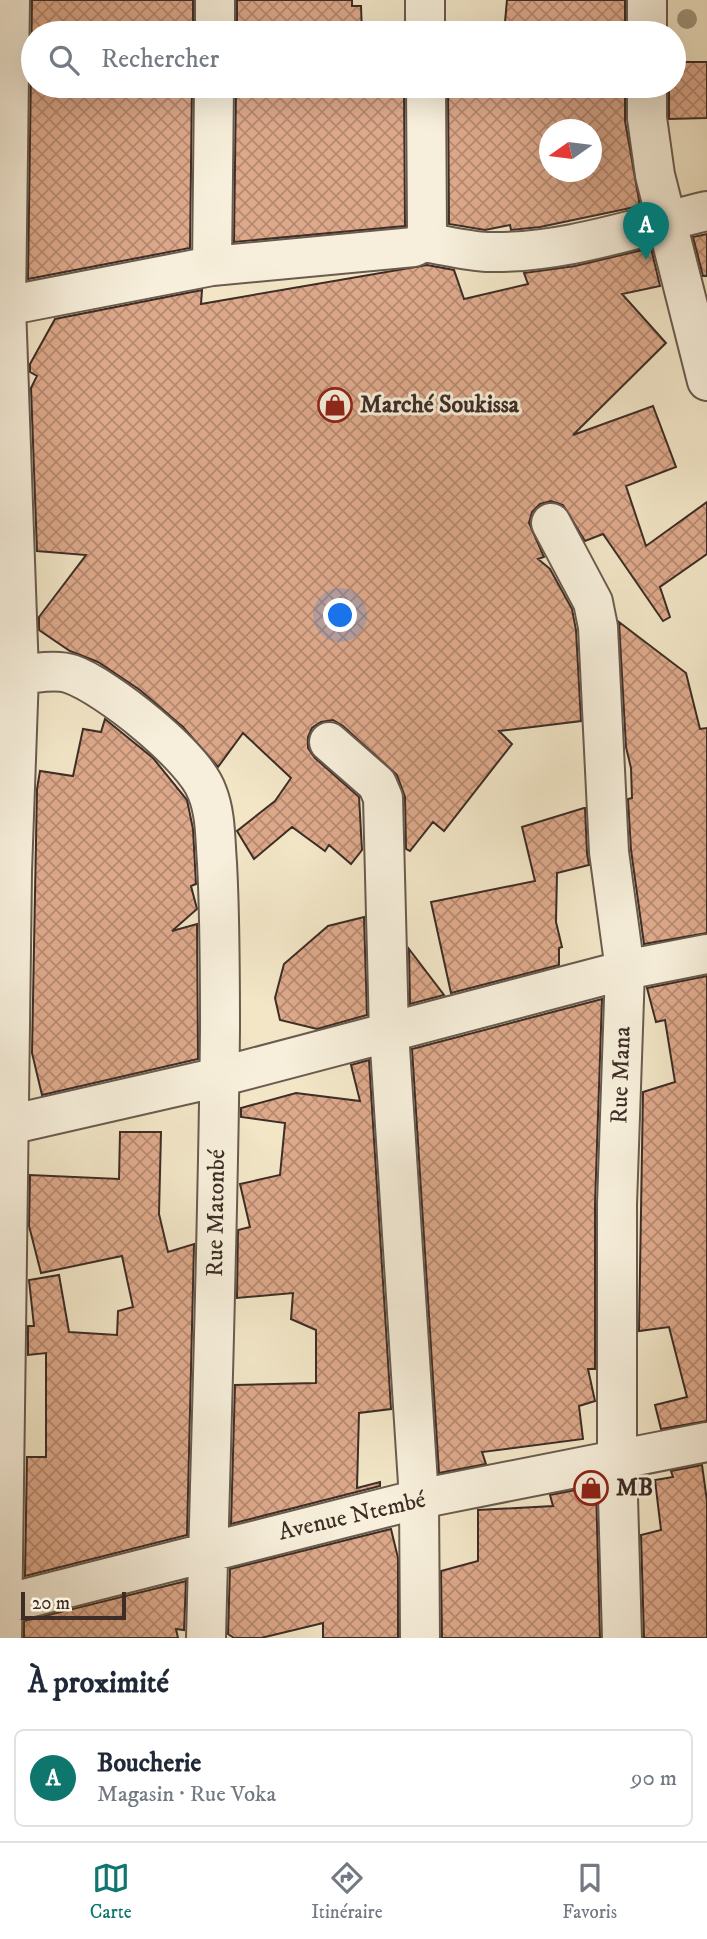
<!DOCTYPE html>
<html lang="fr">
<meta charset="utf-8">
<style>
:root{--surface:#fff;--page:#f2f2f3;--text:#1f2937;--muted:#747a83;--line:#e0e1e3;--accent:#0f766e}
body{margin:0;font-family:"IM FELL DW Pica",serif;background:var(--page);color:var(--text)}
.compass{position:absolute;left:539px;top:119px;width:63px;height:63px;border-radius:50%;background:var(--surface);box-shadow:0 7px 28px #0002;rotate:256deg}
.scale{position:absolute;left:21px;bottom:18px;width:105px;box-sizing:border-box;padding-left:7px;border:4px solid #3d2d26;border-top:0;font-size:19px;line-height:24px;white-space:nowrap;color:#3d2d26;-webkit-text-stroke:5px #f7efdb;paint-order:stroke}
.you{position:absolute;left:341px;top:616px;width:24px;height:24px;margin:-18px;border:5px solid #fff;border-radius:50%;background:#1a73e8;box-shadow:0 0 0 10px #1a73e833}
.badge{display:grid;place-items:center;width:46px;height:46px;border-radius:50%;background:var(--accent);color:#fff;font-size:23px;font-weight:700}
.pin{position:absolute;translate:-50% -58px;filter:drop-shadow(0 2px 4px #0008)}
.pin::after{content:'';position:absolute;top:37px;width:24px;height:21px;background:inherit;clip-path:polygon(0 0,100% 0,50% 100%)}
.list{margin:0;padding:0;list-style:none}
h2{display:flex;justify-content:space-between;align-items:center;height:91px;margin:0;padding:0 28px;font-size:30px}
h2 small{font-size:23px;font-weight:400;color:var(--muted)}
.list li{display:grid;grid-template-columns:46px 1fr auto;gap:21px;align-items:center;box-sizing:border-box;height:98px;margin:0 14px 14px;padding:0 14px;border:2px solid var(--line);border-radius:10px}
.list b{display:block;font-size:26px;white-space:nowrap}
.list p{margin:0;font-size:23px;white-space:nowrap;color:var(--muted)}
.list em{font-size:23px;font-style:normal;color:var(--muted)}
.icon{flex:none;width:38px;height:38px;fill:none;stroke:currentColor;stroke-width:2;stroke-linecap:round;stroke-linejoin:round}
.map{position:relative;flex:none;width:707px;height:1638px;overflow:hidden}
.search{position:absolute;background:var(--surface);box-shadow:0 7px 28px #0002;left:21px;right:21px;top:21px;height:77px;display:flex;align-items:center;gap:18px;box-sizing:border-box;padding:0 24px;border-radius:38px;color:var(--muted);font-size:26px}
.sheet{height:203px;background:var(--surface)}
nav{display:flex;justify-content:space-around;align-items:center;box-sizing:border-box;height:98px;border-top:2px solid var(--line);background:var(--surface);font-size:19px;color:var(--muted)}
nav a{display:grid;justify-items:center;gap:4px}
nav .on{color:var(--accent)}
.map>svg:first-child{display:block}
</style>
<div class="map">
<svg width="707" height="1638" viewBox="0 0 707 1638">
<defs>
<pattern id="building-cross-hatch" width="8" height="8" patternUnits="userSpaceOnUse" patternTransform="scale(1.75)"><rect width="8" height="8" fill="#dea98b"/><path d="M0 0l8 8M0 8l8-8" fill="none" stroke="#b58a71"/></pattern>
</defs>
<rect width="100%" height="100%" fill="#f2e6c7"/>
<filter id="stains"><feTurbulence type="fractalNoise" baseFrequency=".00286" numOctaves="4"/><feColorMatrix values="0 0 0 0 .2 0 0 0 0 .09 0 0 0 0 .02 0 0 0 .5 -.17"/></filter>
<radialGradient id="worn" r=".72"><stop offset=".6" stop-color="#630" stop-opacity="0"/><stop offset="1" stop-color="#630" stop-opacity=".3"/></radialGradient>
<path fill="url(#building-cross-hatch)" stroke="#3d2d26" stroke-width="2" fill-rule="evenodd" d="M32,0h161v33h-160v53h159l-2,162 -162,31z
M237,0h115v6h9l1,27 -125,-1z
M507,0h118v33h-121z
M674,62h33v56l-38,1v-33h5z
M236,86h168l1,140 -171,16z
M448,86h177v35l15,85 -100,21 -29,3 -1,-5 -25,5 -36,-6zM550,130h42v42h-42z
M707,234v42h-4l-10,-39z
M651,248l9,38 -38,8 44,49 -93,92 80,-29 23,61 -50,19 20,60 61,-44v52l-47,33 10,30 -7,4 -60,-87 -18,7 -22,-36 -12,-4 -11,3 -8,8 -3,11 15,34 -6,2 12,10 22,40 4,21 5,91 -82,10 13,13 -68,87 -11,-9 -23,29 -4,-2 -1,-52 -8,-22 -54,-49 -10,-6 -12,2 -9,6 -4,9v11l7,10 44,39 3,53 -11,14 -22,-19 -4,6 -33,-24 -38,32 -17,-28 38,-30 16,-23 -48,-45 -25,34 -35,-40 -43,-37 -42,-28 -28,-11 -31,-21v-13l47,-62 -49,-4 -6,-163 6,-12 -7,-4v-8l25,-45 147,-29 -1,14 226,-39 27,5 10,29 64,-15 -4,-11 51,-7z
M619,622l67,51 14,56 7,-1v205l-63,11 -13,-94 -3,-51 4,-1 -1,-30 -5,-21z
M105,719l48,39 34,42 6,29 3,55 -5,2 6,23 -25,22 25,-7 1,135 -156,36 -10,-42 5,-264 3,-18 33,5 10,-47 18,3z
M584,808h1l2,45 2,12 -32,8 -1,49 6,25 -3,1v17l-108,28 -20,-91 104,-21 -13,-54z
M364,917l3,98 -50,14 -37,-9 -5,-22 9,-34 44,-38z
M409,949l35,46 -34,9z
M707,976v445l-46,8 -6,-24 32,-8 -18,-70 -30,4 4,-239 32,-10 -10,-62 -9,2 -9,-34z
M602,999l-7,205v165h-7l7,32 -16,5 4,33 -101,13 4,12 -47,9 -27,-424z
M369,1060l22,349 -32,4 -2,75 23,-6v4l-149,38 4,-139 81,-2v-53l-25,-11 2,-26 -56,5 1,-68 12,-3 -10,-43 40,-9 5,-52 -44,-6v-9l55,-15 64,8 -9,-36z
M120,1132h41l-2,82 9,38 26,-8 -7,291 -162,41 2,-119h19v-104l-18,2v-29h6l-5,-46 30,-5 10,57 48,3 1,-24 15,-4 -11,-51 -81,17 -12,-47 1,-51 89,4z
M702,1465l5,36v137h-63l-3,-103 20,-5 -6,-50 18,-3 -2,-6z
M596,1486l4,152h-158l-1,-67 37,-10v-51l75,-4 -3,-11z
M391,1529l7,29v80h-75v-15l-62,15h-27l-6,-4 2,-65z
M186,1581l-2,49 -8,-1 2,9h-154v-17z"/>
<g fill="none" stroke-linecap="round" stroke-linejoin="round">
<g stroke="#6a5b4e" stroke-width="42">
<path id="street" d="M425,0v33
M215,33v-33
M647,33v-33
M647,86v32l8,57 52,206
M423,242l4,-12 -1,-144
M212,266l2,-180
M0,307l212,-41 202,-19 9,-5c21,3 43,9 64,10 75,2 148,-24 220,-41
M551,523l42,79 5,25 11,225 16,118 -8,234v258l5,176
M0,680c17,-5 54,-12 71,-6 35,12 124,83 136,118 9,22 8,47 10,71 3,55 3,110 3,166 -2,203 -9,406 -14,609
M329,742l48,42 6,14 6,234 30,467 1,139
M0,1127l219,-50 406,-107 82,-16
M0,1605l419,-106 288,-57
M2,1638l10,-766 7,-198 -13,-368 4,-306"/>
</g>
<use href="#street" stroke="#f7efdb" stroke-width="38"/>
</g>
<circle fill="#a1957d" cx="687" cy="19" r="10"/>
<defs>
<g id="shop-ring" transform="scale(1.75)"><circle r="9.5" fill="#f7efdb" stroke="#8f2418" stroke-width="1.5"/><path d="M-5-2.5h2.3a2.7 3.5 0 0 1 5.4 0H5L5.5 6h-11ZM-1.5-2.5h3a1.5 2.3 0 0 0-3 0Z" fill="#8f2418"/></g>
</defs>
<g fill-rule="evenodd">
<use href="#shop-ring" x="335" y="405"/>
<use href="#shop-ring" x="591" y="1488"/>
</g>
<g text-anchor="middle" dominant-baseline="central" stroke-width="6" stroke-linejoin="round" paint-order="stroke">
<g font-size="24" font-weight="bold" fill="#3d2d26" stroke="#f7efdb" text-anchor="start">
<text x="360" y="405">Marché Soukissa</text>
<text x="616" y="1488">MB</text>
</g>
<g font-size="24" fill="#3d2d26" stroke="#f7efdb">
<text transform="translate(621 1075) rotate(-88)">Rue Mana</text>
<text transform="translate(216 1213) rotate(-89)">Rue Matonbé</text>
<text transform="translate(352 1516) rotate(-13)">Avenue Ntembé</text>
</g>
</g>
<rect width="100%" height="100%" filter="url(#stains)"/>
<rect width="100%" height="100%" fill="url(#worn)"/>
</svg>
<svg class="compass" viewBox="-18 -18 36 36"><path d="M0-13l5 13h-10z" fill="#e53935"/><path d="M0 13l5-13h-10z" fill="#747a83"/></svg>
<div class="scale">20 m</div>
<div class="you"></div>
<div class="pin badge" style="left:646px;top:260px">A</div>
<div class="search"><svg class="icon" aria-label="search" viewBox="0 0 24 24"><circle cx="10" cy="10" r="6"/><path d="M15 15l6 6"/></svg>Rechercher</div>
</div>
<section class="sheet">
<h2>À proximité<small></small></h2>
<ul class="list">
<li><span class="badge">A</span><div><b>Boucherie</b><p>Magasin · Rue Voka</p></div><em>90 m</em></li>
</ul>
</section>
<nav>
<a class="on"><svg class="icon" aria-label="map" viewBox="0 0 24 24"><path d="M3 6l6-2 6 2 6-2v14l-6 2-6-2-6 2zM9 4v14M15 6v14"/></svg>Carte</a>
<a><svg class="icon" aria-label="directions" viewBox="0 0 24 24"><path d="M12 3l9 9-9 9-9-9zM9 14v-3h6M13 9l2 2-2 2"/></svg>Itinéraire</a>
<a><svg class="icon" aria-label="saved" viewBox="0 0 24 24"><path d="M7 4h10v16l-5-4-5 4z"/></svg>Favoris</a>
</nav>
